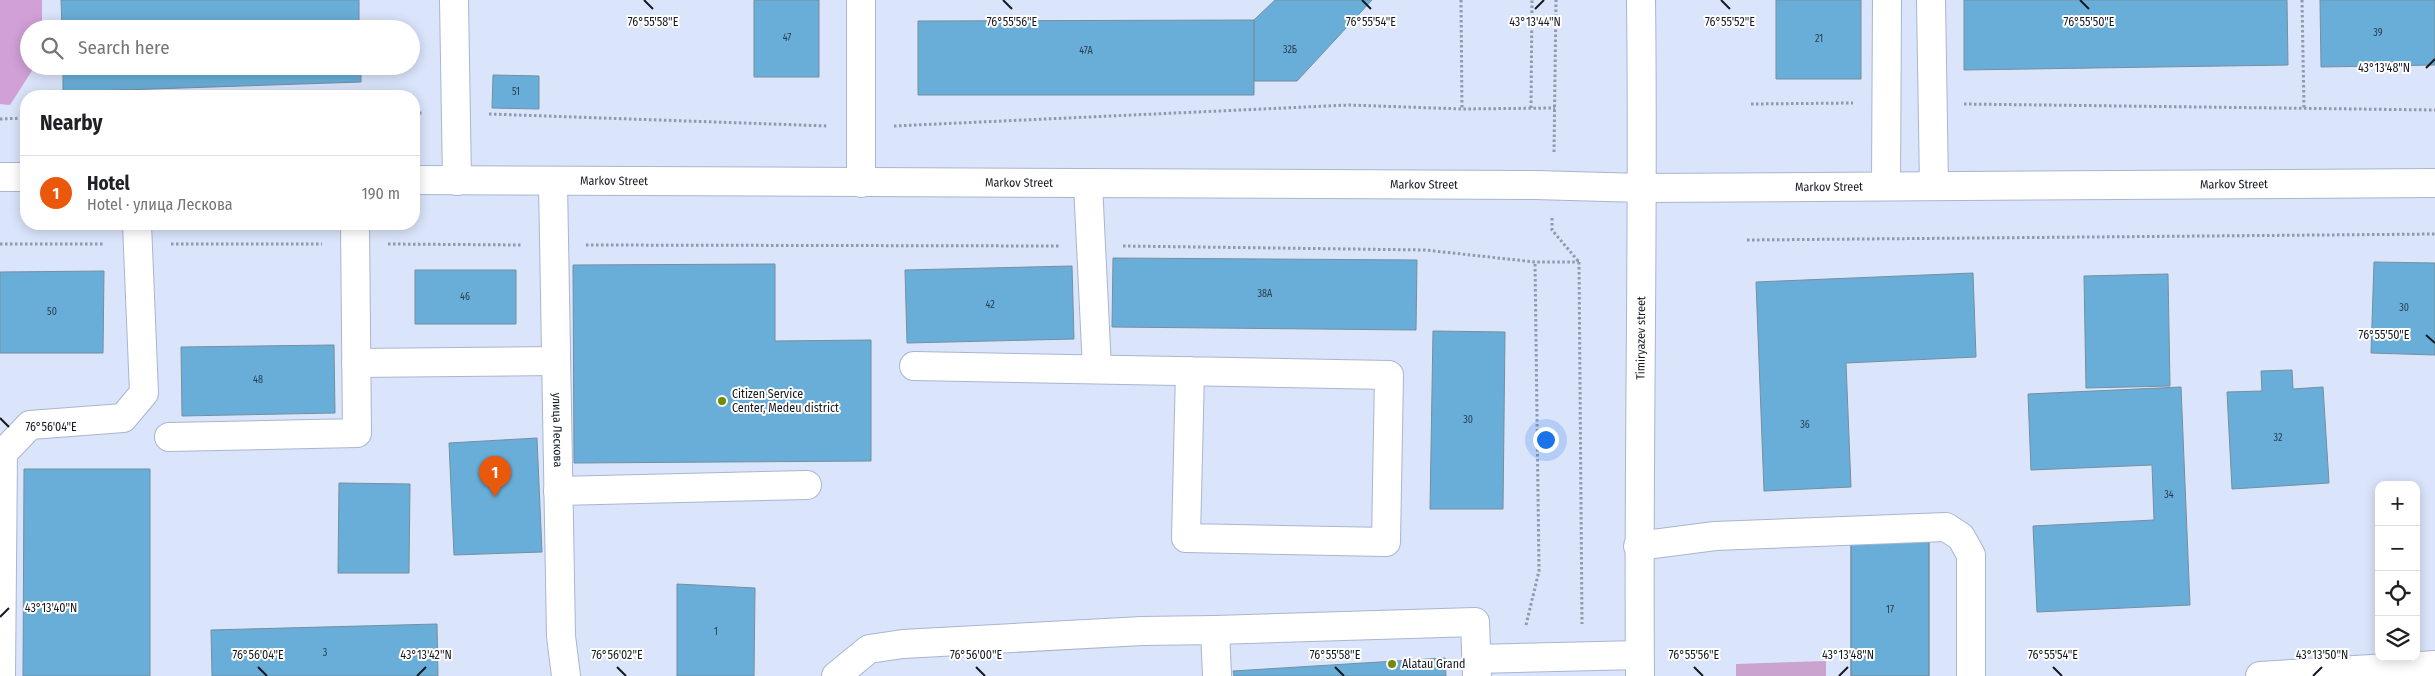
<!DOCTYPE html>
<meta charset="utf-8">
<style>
:root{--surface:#fff;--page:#f6f6f6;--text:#202124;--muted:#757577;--line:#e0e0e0;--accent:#ea580c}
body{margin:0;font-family:"Fira Sans Condensed",sans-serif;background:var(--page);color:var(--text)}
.controls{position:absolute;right:15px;bottom:15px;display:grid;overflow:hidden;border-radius:10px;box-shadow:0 2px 12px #0003}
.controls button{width:45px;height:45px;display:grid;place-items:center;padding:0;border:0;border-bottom:1px solid var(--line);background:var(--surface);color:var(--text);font:25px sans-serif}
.you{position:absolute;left:1545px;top:439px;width:18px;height:18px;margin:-12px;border:4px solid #fff;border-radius:50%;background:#1a73e8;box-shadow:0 0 0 8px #1a73e833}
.badge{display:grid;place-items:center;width:32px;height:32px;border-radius:50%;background:var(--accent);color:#fff;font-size:16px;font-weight:700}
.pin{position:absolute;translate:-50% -41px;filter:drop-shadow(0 1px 2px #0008)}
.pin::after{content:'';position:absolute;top:26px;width:18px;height:15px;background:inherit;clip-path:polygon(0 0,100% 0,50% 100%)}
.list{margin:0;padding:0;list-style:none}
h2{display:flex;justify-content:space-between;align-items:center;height:65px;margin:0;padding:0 20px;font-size:21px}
h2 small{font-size:16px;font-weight:400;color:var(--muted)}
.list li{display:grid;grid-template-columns:32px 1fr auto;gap:15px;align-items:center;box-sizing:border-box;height:75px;padding:0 20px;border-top:1px solid var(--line)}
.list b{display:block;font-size:19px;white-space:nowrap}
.list p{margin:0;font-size:16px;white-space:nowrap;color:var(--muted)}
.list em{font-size:16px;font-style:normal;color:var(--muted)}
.icon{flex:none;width:28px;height:28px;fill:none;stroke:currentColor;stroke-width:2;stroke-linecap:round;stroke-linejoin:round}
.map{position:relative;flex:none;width:2435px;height:676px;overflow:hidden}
.search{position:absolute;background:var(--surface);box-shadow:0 2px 12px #0003;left:20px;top:20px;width:400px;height:55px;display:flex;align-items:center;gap:12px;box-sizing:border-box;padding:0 18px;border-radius:28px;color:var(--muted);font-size:19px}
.panel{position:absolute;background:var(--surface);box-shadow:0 2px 12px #0003;left:20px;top:90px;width:400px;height:140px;border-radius:20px}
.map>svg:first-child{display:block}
</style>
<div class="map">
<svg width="2435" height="676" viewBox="0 0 2435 676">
<rect width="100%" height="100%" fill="#dae4fa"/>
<path fill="#caa3cf" d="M1826,661v15h-90v-12z"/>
<path fill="#d1a0d7" d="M0,0h42v29h-13v37h6l-25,39 -10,-1z"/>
<path fill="#69aed8" stroke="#758fa0" d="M61,0h298v29h-297z
M754,0h65v77h-65z
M1275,0h97l-75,81h-43v-61z
M1776,0h85v79h-85z
M1964,0h323l1,65 -324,5z
M2320,0h115v65l-114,2z
M1254,20v75h-336v-74z
M63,66h298v16l-298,10z
M493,75l46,1v33l-47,-1z
M1113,258l304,2 -1,70 -304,-3z
M2374,262l61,1v92l-64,-2z
M775,264v77l96,-1v121l-297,2 -1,-198z
M1072,266l2,73 -167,4 -2,-73z
M415,270h101v54h-101z
M104,271l-1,82h-103v-81z
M1973,273l3,84 -130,6 5,124 -87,4 -8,-209z
M2168,274l2,112 -84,2 -2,-112z
M1433,331l72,1 -2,177h-73z
M334,345l1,68 -153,3 -1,-69z
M2292,370l1,19 30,-2 6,96 -97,6 -5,-97 35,-1 -1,-20z
M2181,387l9,218 -153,7 -4,-86 121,-6 -2,-55 -121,5 -3,-76z
M537,438l5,114 -88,3 -5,-112z
M24,469h126v207h-127z
M339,483l71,1 -1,89h-71z
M1929,542v134h-78v-133z
M1929,542v134h-78v-133z
M677,584l78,4 -1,88h-77z
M437,624l1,52h-226l-1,-46z
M1445,658l1,18h-212l-1,-5z"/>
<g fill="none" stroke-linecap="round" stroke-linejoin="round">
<g stroke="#a9b6cf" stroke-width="30">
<g id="minor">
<path d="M454,0l3,181"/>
<path d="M1931,0l3,186"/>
<path d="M0,177h26"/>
<path id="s1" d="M414,180l1121,5 107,3 793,-5"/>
<path id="s2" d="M553,182l8,454 5,40"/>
<path d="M861,183v-183"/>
<path d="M1088,184l9,185"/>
<path d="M1886,186l1,-186"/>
<path d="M356,363l200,-2"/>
<path d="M914,366l475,9 -3,167 -200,-4 4,-167"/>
<path d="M169,437l188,-4 -2,-209"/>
<path d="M558,491l249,-6"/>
<path d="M1638,546l77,-10 231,-9 15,10 10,18v121"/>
<path d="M1215,630l260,-8 2,54"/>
<path d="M1476,659l163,-4"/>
<path d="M1,676l2,-223 27,-28 93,-7 21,-25 -7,-169"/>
<path d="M836,676l33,-27 34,-5 239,-13 73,-1 2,46"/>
<path id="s3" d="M1640,676c-2,-225 4,-451 1,-676"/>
<path d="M2260,676l175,-11"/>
</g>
</g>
<path stroke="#9199aa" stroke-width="3" stroke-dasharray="2.5 2.5" stroke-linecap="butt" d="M1461,0l1,109
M2302,0l2,109
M1751,104l102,-1
M1964,104l471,6
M1531,108l1,-108
M414,113h9
M489,114l339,12
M0,119l26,-1
M894,126l455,-21 113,4 93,-1
M1554,152l2,-152
M1552,218v12l27,32
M1747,240l688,-6
M0,244h104
M171,244h151
M388,244l134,1
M586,245l473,1
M1123,246l302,4 110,12h44
M1579,262l3,362
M1526,625l13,-54 -4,-309"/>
<use href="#minor" stroke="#fff" stroke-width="28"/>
</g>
<path fill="none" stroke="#151922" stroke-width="2" d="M644,0l9,9M1003,0l9,9M1362,0l9,9M1721,0l9,9M2080,0l9,9M1535,9l9,-9M2426,68l9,-9M2426,335l9,8M0,418l9,9M0,617l9,-9M258,667l9,9M617,667l9,9M976,667l9,9M1335,667l9,9M1694,667l9,9M2053,667l9,9M417,676l9,-9M1839,676l9,-9M2313,676l9,-9"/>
<g fill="#728b00" stroke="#fff" stroke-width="2">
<circle cx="722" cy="401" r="5"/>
<circle cx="1392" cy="664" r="5"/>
</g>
<g text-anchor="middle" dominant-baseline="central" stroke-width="4" stroke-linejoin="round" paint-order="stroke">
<g font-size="10" fill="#2a3e50">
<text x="2378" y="33">39</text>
<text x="787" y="38">47</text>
<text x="1819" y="39">21</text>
<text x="1290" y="50">32Б</text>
<text x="1086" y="51">47А</text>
<text x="516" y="92">51</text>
<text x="1265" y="294">38А</text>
<text x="465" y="297">46</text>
<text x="990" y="305">42</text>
<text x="2404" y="308">30</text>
<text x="52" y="312">50</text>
<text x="258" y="380">48</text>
<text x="1468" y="420">30</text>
<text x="1805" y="425">36</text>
<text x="2278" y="438">32</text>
<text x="2169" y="495">34</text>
<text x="1890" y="610">17</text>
<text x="716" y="632">1</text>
<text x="325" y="653">3</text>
</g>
<g font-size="12" fill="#151922" stroke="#fff">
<text stroke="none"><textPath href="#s1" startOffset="200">Markov Street</textPath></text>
<text stroke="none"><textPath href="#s1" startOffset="605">Markov Street</textPath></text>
<text stroke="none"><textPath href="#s1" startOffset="1820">Markov Street</textPath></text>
<text stroke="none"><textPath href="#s1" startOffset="1010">Markov Street</textPath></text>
<text stroke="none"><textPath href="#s1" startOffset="1415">Markov Street</textPath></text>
<text stroke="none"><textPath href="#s3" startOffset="338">Timiryazev street</textPath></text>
<text stroke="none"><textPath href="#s2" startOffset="248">улица Лескова</textPath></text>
</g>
<g font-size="12" fill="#151922" stroke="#fff" text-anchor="start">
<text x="732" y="394">Citizen Service<tspan x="732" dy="14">Center, Medeu district</tspan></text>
<text x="1402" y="664">Alatau Grand</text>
</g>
</g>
<g font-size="12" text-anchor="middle" fill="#151922" stroke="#fff" stroke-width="4" stroke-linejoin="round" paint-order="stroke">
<text x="653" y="26">76°55'58"E</text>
<text x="1012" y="26">76°55'56"E</text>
<text x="1371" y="26">76°55'54"E</text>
<text x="2089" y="26">76°55'50"E</text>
<text x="1730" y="26">76°55'52"E</text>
<text x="1535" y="26">43°13'44"N</text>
<text x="2384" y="72">43°13'48"N</text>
<text x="2384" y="339">76°55'50"E</text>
<text x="51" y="431">76°56'04"E</text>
<text x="51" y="612">43°13'40"N</text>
<text x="426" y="659">43°13'42"N</text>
<text x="1848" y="659">43°13'48"N</text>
<text x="2322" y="659">43°13'50"N</text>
<text x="258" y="659">76°56'04"E</text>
<text x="617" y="659">76°56'02"E</text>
<text x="976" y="659">76°56'00"E</text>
<text x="1335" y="659">76°55'58"E</text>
<text x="1694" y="659">76°55'56"E</text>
<text x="2053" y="659">76°55'54"E</text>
</g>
</svg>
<div class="controls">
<button>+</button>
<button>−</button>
<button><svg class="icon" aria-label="locate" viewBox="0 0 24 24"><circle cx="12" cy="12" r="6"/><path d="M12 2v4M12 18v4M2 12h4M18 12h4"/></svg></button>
<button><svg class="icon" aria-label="layers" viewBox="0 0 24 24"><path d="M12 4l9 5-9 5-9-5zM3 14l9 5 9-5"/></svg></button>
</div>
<div class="you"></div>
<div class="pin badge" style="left:495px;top:497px">1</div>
<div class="search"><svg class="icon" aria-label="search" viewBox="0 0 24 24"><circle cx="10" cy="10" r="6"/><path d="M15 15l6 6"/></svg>Search here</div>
<section class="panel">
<h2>Nearby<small></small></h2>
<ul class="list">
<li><span class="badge">1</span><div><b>Hotel</b><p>Hotel · улица Лескова</p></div><em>190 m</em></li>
</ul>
</section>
</div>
